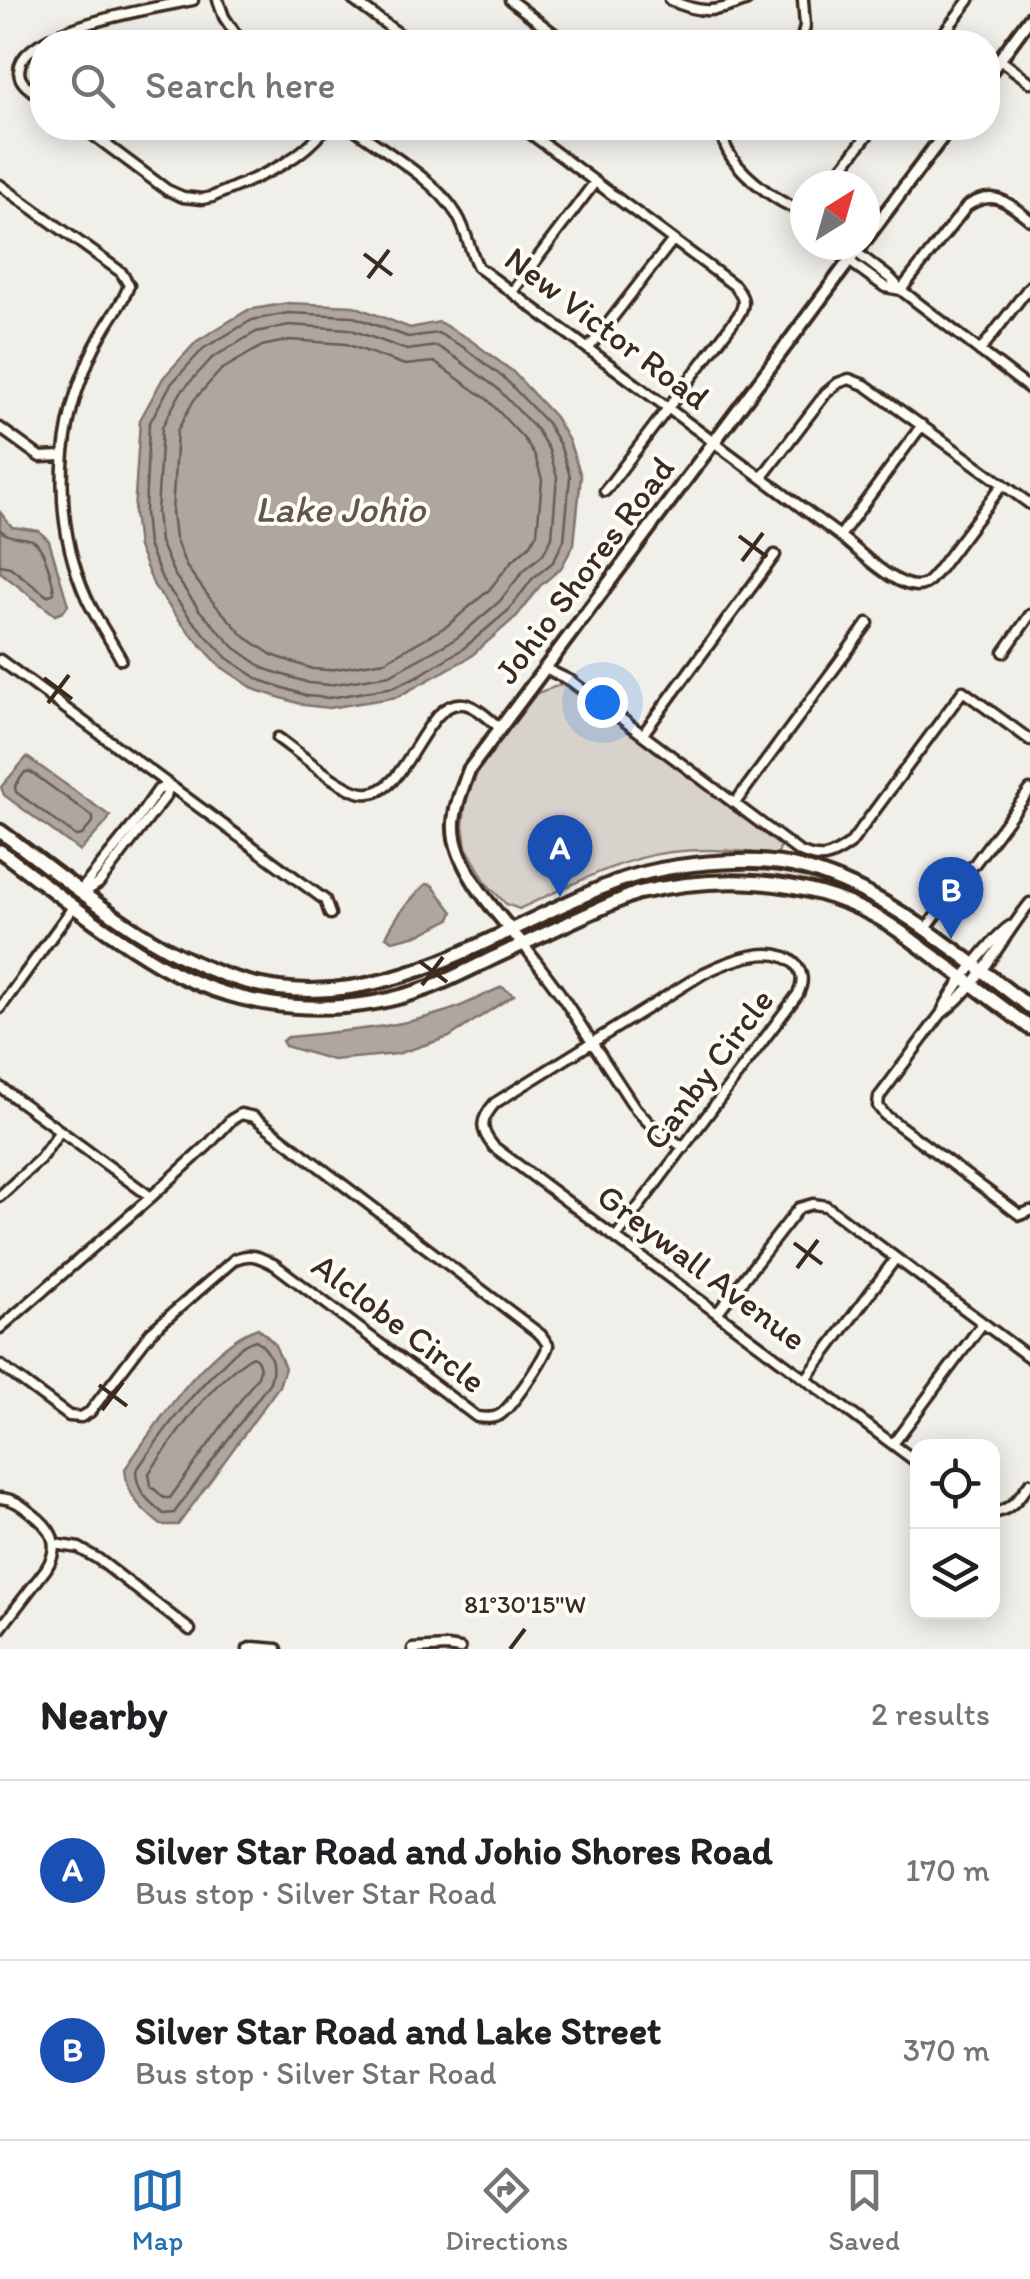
<!DOCTYPE html>
<meta charset="utf-8">
<style>
:root{--surface:#fff;--page:#f2f2f2;--text:#202124;--muted:#757577;--line:#e0e0e0;--accent:#1f6fb2}
body{margin:0;font-family:Itim,sans-serif;background:var(--page);color:var(--text)}
.controls{position:absolute;right:30px;bottom:30px;display:grid;overflow:hidden;border-radius:20px;box-shadow:0 5px 25px #0003}
.controls button{width:90px;height:90px;display:grid;place-items:center;padding:0;border:0;border-bottom:2px solid var(--line);background:var(--surface);color:var(--text);font:50px sans-serif}
.compass{position:absolute;left:790px;top:170px;width:90px;height:90px;border-radius:50%;background:var(--surface);box-shadow:0 5px 25px #0003;rotate:37deg}
.you{position:absolute;left:602px;top:702px;width:35px;height:35px;margin:-25px;border:8px solid #fff;border-radius:50%;background:#1a73e8;box-shadow:0 0 0 15px #1a73e833}
.badge{display:grid;place-items:center;width:65px;height:65px;border-radius:50%;background:var(--accent);color:#fff;font-size:32px;font-weight:700}
.pin{position:absolute;translate:-50% -82px;filter:drop-shadow(0 2px 5px #0008)}
.pin::after{content:'';position:absolute;top:52px;width:35px;height:30px;background:inherit;clip-path:polygon(0 0,100% 0,50% 100%)}
.list{margin:0;padding:0;list-style:none}
h2{display:flex;justify-content:space-between;align-items:center;height:130px;margin:0;padding:0 40px;font-size:42px}
h2 small{font-size:32px;font-weight:400;color:var(--muted)}
.list li{display:grid;grid-template-columns:65px 1fr auto;gap:30px;align-items:center;box-sizing:border-box;height:180px;padding:0 40px;border-top:2px solid var(--line)}
.list b{display:block;font-size:38px;white-space:nowrap}
.list p{margin:0;font-size:32px;white-space:nowrap;color:var(--muted)}
.list em{font-size:32px;font-style:normal;color:var(--muted)}
.icon{flex:none;width:55px;height:55px;fill:none;stroke:currentColor;stroke-width:2;stroke-linecap:round;stroke-linejoin:round}
.map{position:relative;flex:none;width:1030px;height:1649px;overflow:hidden}
.search{position:absolute;background:var(--surface);box-shadow:0 5px 25px #0003;left:30px;right:30px;top:30px;height:110px;display:flex;align-items:center;gap:25px;box-sizing:border-box;padding:0 35px;border-radius:40px;color:var(--muted);font-size:38px}
.sheet{height:490px;background:var(--surface)}
nav{display:flex;justify-content:space-around;align-items:center;box-sizing:border-box;height:140px;border-top:2px solid var(--line);background:var(--surface);font-size:28px;color:var(--muted)}
nav a{display:grid;justify-items:center;gap:5px}
nav .on{color:var(--accent)}
.map>svg:first-child{display:block}
</style>
<div class="map">
<svg width="1030" height="1649" viewBox="0 0 1030 1649">
<rect width="100%" height="100%" fill="#f1efea"/>
<filter id="ink" filterUnits="userSpaceOnUse"><feTurbulence type="fractalNoise" baseFrequency=".01" numOctaves="2"/><feDisplacementMap in="SourceGraphic" scale="20" xChannelSelector="R" yChannelSelector="G"/><feConvolveMatrix kernelMatrix="1 2 1 2 8 2 1 2 1" color-interpolation-filters="sRGB"/></filter>
<g filter="url(#ink)">
<path fill="#d7d2cc" stroke="#897e75" stroke-width="2.5" d="M563,684l214,155 3,8 -2,8c-36,-4 -71,-7 -107,-3 -51,6 -106,36 -152,57l-13,-5 -19,-20 -21,-37 -3,-22 3,-26 12,-28 59,-78z"/>
<path fill="#aea69f" stroke="#80746b" stroke-width="2.5" d="M288,303l66,3 56,22 29,-6 30,17 43,32 43,46 14,24 12,35 -7,68 -13,24 -21,18 -23,30 -47,41 -73,40 -68,11 -25,-3 -48,-15 -36,-24 -37,-41 -29,-39 -16,-39 -4,-35 6,-92 23,-42 34,-37 51,-31z
M0,512l12,15 27,4 10,10 19,64 -5,7 -8,3 -55,-43z
M27,757l83,59 -4,7 -26,28 -76,-56 -3,-8z
M426,884l6,1 21,27 -3,7 -29,15 -28,7 -7,-4c9,-20 24,-38 40,-53z
M502,987l12,8 -65,42 -52,17 -64,6 -48,-14 -3,-5 6,-4c53,-6 105,-8 156,-25 20,-6 39,-17 58,-25z
M258,1328l16,15 11,25 -6,18 -101,139h-17c-21,-17 -34,-29 -36,-56 31,-44 82,-124 133,-141z"/>
<g fill="none" stroke-linecap="round" stroke-linejoin="round">
<path stroke="#695c52" stroke-width="2.5" d="M288,313l63,3 57,21 30,-4 25,14 42,32 42,44 13,22 10,31 -6,64 -11,22 -21,17 -22,30 -46,39 -44,27 -26,12 -65,11 -22,-2 -47,-16 -33,-22 -36,-39 -28,-38 -15,-36 -3,-33 4,-88 22,-40 33,-36 48,-28z
M289,325l60,4 58,21 30,-4 19,12 41,30 40,42 12,20 8,27 -5,60 -9,17 -20,17 -23,30 -43,37 -67,37 -61,10 -20,-2 -44,-14 -30,-21 -35,-37 -26,-37 -14,-32 -3,-30 5,-85 19,-35 31,-34 44,-26z
M290,340l56,4 59,21 29,-3 53,37 38,41 10,16 7,24 -5,53 -6,11 -20,18 -22,28 -42,36 -62,35 -56,9 -16,-1 -41,-14 -27,-18 -33,-36 -26,-35 -11,-28 -3,-26 5,-81 17,-31 27,-30 41,-24z
M0,530c10,9 19,6 32,10 12,5 21,41 22,53l-7,3 -37,-29 -10,-2
M25,772h6l62,45v5l-11,13 -6,1 -60,-44 -1,-6z
M256,1340c15,12 20,24 14,42l-96,131 -10,1c-16,-13 -27,-22 -28,-43 27,-39 54,-76 89,-109 9,-9 18,-19 31,-22z
M252,1356c8,3 9,13 6,20l-88,122h-6l-13,-12 -2,-13c30,-41 60,-89 103,-117z"/>
<g stroke="#3b2a1e" stroke-width="15">
<path id="minor" d="M218,0l6,17 17,25
M353,0l57,42
M510,0l55,42
M670,0c31,14 46,13 77,0
M801,42l4,-16 -2,-26
M937,42l32,-42
M999,59l31,23
M42,98c-7,-6 -19,-12 -22,-21 -14,-48 142,-70 173,-77
M84,128l83,62 16,7 19,2 10,-2c42,-19 85,-32 113,-69
M353,128c33,24 83,52 104,87 10,16 12,35 21,52l362,269c18,14 63,60 85,48 5,-3 8,-8 12,-12l66,-88
M523,128l212,158c9,12 11,17 3,30l-133,175
M720,128c2,10 6,21 12,30 13,19 52,51 73,52
M105,143l14,-15
M0,185l121,87 8,13c-5,16 -14,26 -22,40 -8,13 -16,28 -21,42 -31,73 -32,159 1,232 10,21 23,40 34,60
M829,185l44,-57
M856,252l35,27 10,11 129,99
M849,261l36,26 16,3
M901,290l66,-84c27,-18 41,-3 63,14
M512,292l83,-110
M589,348l84,-108
M980,351l50,-65
M0,428l40,29 22,-1
M762,477l64,-84 12,-10 11,-4 16,6 165,119
M840,536l82,-111
M1004,652l26,-37
M0,660l325,240 5,14
M546,669l25,12 227,170c23,11 32,7 52,-7l113,-153 67,49
M643,734l132,-179
M278,738c20,14 63,52 85,55 46,7 61,-102 105,-88 12,4 22,15 32,23
M735,803l133,-180
M81,890l51,-63 26,-37 11,-5
M84,893l15,-10 67,-87 3,-11
M1030,903c-29,36 -50,82 -89,111l-62,83 -1,9 7,9 135,100 10,-4
M925,930l105,-140
M523,944l36,48 76,116 14,15 35,25
M0,1008l74,-102
M942,1012c7,-19 52,-76 68,-86
M0,1087l151,110
M0,1196l40,-37 20,-28
M616,1237l182,-243c5,-11 6,-20 -3,-30 -22,-22 -68,-2 -91,9l-209,130c-15,17 -16,26 -1,44l424,316
M718,1312l81,-104 14,-4 13,2 204,152
M0,1328l151,-131 57,-52 23,-25 10,-6 13,3 287,218 7,10c-3,13 -36,61 -47,69 -7,5 -16,4 -24,3l-202,-152c-16,-8 -23,-13 -40,-6l-84,73 -61,80 -9,5 -12,-1 -69,-51
M806,1379l90,-121
M893,1444l90,-121
M0,1498c13,1 20,6 30,14 22,16 32,32 16,57l-46,60
M992,1513c19,-2 27,-16 38,-30
M54,1544l25,4 19,11 92,71
M248,1649l5,-2 24,2
M413,1649l34,-2 13,2"/>
</g>
<g stroke="#3b2a1e" stroke-width="18">
<path id="tertiary" d="M988,75l42,-57
M865,240l84,-112
M523,944c-25,-29 -72,-80 -69,-121 1,-18 9,-36 15,-53l392,-525"/>
</g>
<g stroke="#3b2a1e" stroke-width="19">
<path id="secondary" d="M0,831c75,55 153,124 243,150 135,39 251,-51 370,-98 36,-14 73,-19 111,-21 28,-2 56,-1 82,7 85,24 155,87 224,138
M0,851c53,39 105,82 162,115 81,46 179,54 266,22 21,-8 42,-19 63,-29 48,-22 96,-46 146,-66 79,-18 165,-17 238,23 20,10 39,26 57,39 33,24 65,48 98,73"/>
</g>
<use href="#minor" stroke="#fdfcf7" stroke-width="8"/>
<use href="#tertiary" stroke="#fdfcf7" stroke-width="10"/>
<use href="#secondary" stroke="#fdfcf7" stroke-width="11"/>
</g>
</g>
<path fill="none" stroke="#3b2a1e" stroke-width="4" d="M364,254l28,21M368,278l21,-28M739,536l28,21M742,561l21,-28M44,678l28,21M48,703l21,-28M419,961l28,21M422,985l21,-28M794,1243l28,21M797,1268l21,-28M99,1385l28,21M102,1410l21,-28M510,1649l15,-20"/>
<g text-anchor="middle" dominant-baseline="central" stroke-width="8" stroke-linejoin="round" paint-order="stroke">
<g font-size="35" fill="#3b2a1e" stroke="#fdfcf7">
<text transform="translate(607 328) rotate(37)">New Victor Road</text>
<text transform="translate(584 570) rotate(-53)">Johio Shores Road</text>
<text transform="translate(708 1069) rotate(-53)">Canby Circle</text>
<text transform="translate(702 1267) rotate(37)">Greywall Avenue</text>
<text transform="translate(399 1323) rotate(37)">Alclobe Circle</text>
</g>
<g font-size="38" font-style="italic" fill="#63554b" stroke="#fdfcf7">
<text x="340" y="509">Lake Johio</text>
</g>
</g>
<g font-size="25" text-anchor="middle" fill="#3b2a1e" stroke="#fdfcf7" stroke-width="8" stroke-linejoin="round" paint-order="stroke">
<text x="525" y="1613">81°30'15"W</text>
</g>
</svg>
<div class="controls">
<button><svg class="icon" aria-label="locate" viewBox="0 0 24 24"><circle cx="12" cy="12" r="6"/><path d="M12 2v4M12 18v4M2 12h4M18 12h4"/></svg></button>
<button><svg class="icon" aria-label="layers" viewBox="0 0 24 24"><path d="M12 4l9 5-9 5-9-5zM3 14l9 5 9-5"/></svg></button>
</div>
<svg class="compass" viewBox="-18 -18 36 36"><path d="M0-13l5 13h-10z" fill="#e53935"/><path d="M0 13l5-13h-10z" fill="#757577"/></svg>
<div class="you"></div>
<div class="pin badge" style="left:560px;top:897px;background:#1a4fb4">A</div>
<div class="pin badge" style="left:951px;top:939px;background:#1a4fb4">B</div>
<div class="search"><svg class="icon" aria-label="search" viewBox="0 0 24 24"><circle cx="10" cy="10" r="6"/><path d="M15 15l6 6"/></svg>Search here</div>
</div>
<section class="sheet">
<h2>Nearby<small>2 results</small></h2>
<ul class="list">
<li><span class="badge" style="background:#1a4fb4">A</span><div><b>Silver Star Road and Johio Shores Road</b><p>Bus stop · Silver Star Road</p></div><em>170 m</em></li>
<li><span class="badge" style="background:#1a4fb4">B</span><div><b>Silver Star Road and Lake Street</b><p>Bus stop · Silver Star Road</p></div><em>370 m</em></li>
</ul>
</section>
<nav>
<a class="on"><svg class="icon" aria-label="map" viewBox="0 0 24 24"><path d="M3 6l6-2 6 2 6-2v14l-6 2-6-2-6 2zM9 4v14M15 6v14"/></svg>Map</a>
<a><svg class="icon" aria-label="directions" viewBox="0 0 24 24"><path d="M12 3l9 9-9 9-9-9zM9 14v-3h6M13 9l2 2-2 2"/></svg>Directions</a>
<a><svg class="icon" aria-label="saved" viewBox="0 0 24 24"><path d="M7 4h10v16l-5-4-5 4z"/></svg>Saved</a>
</nav>
